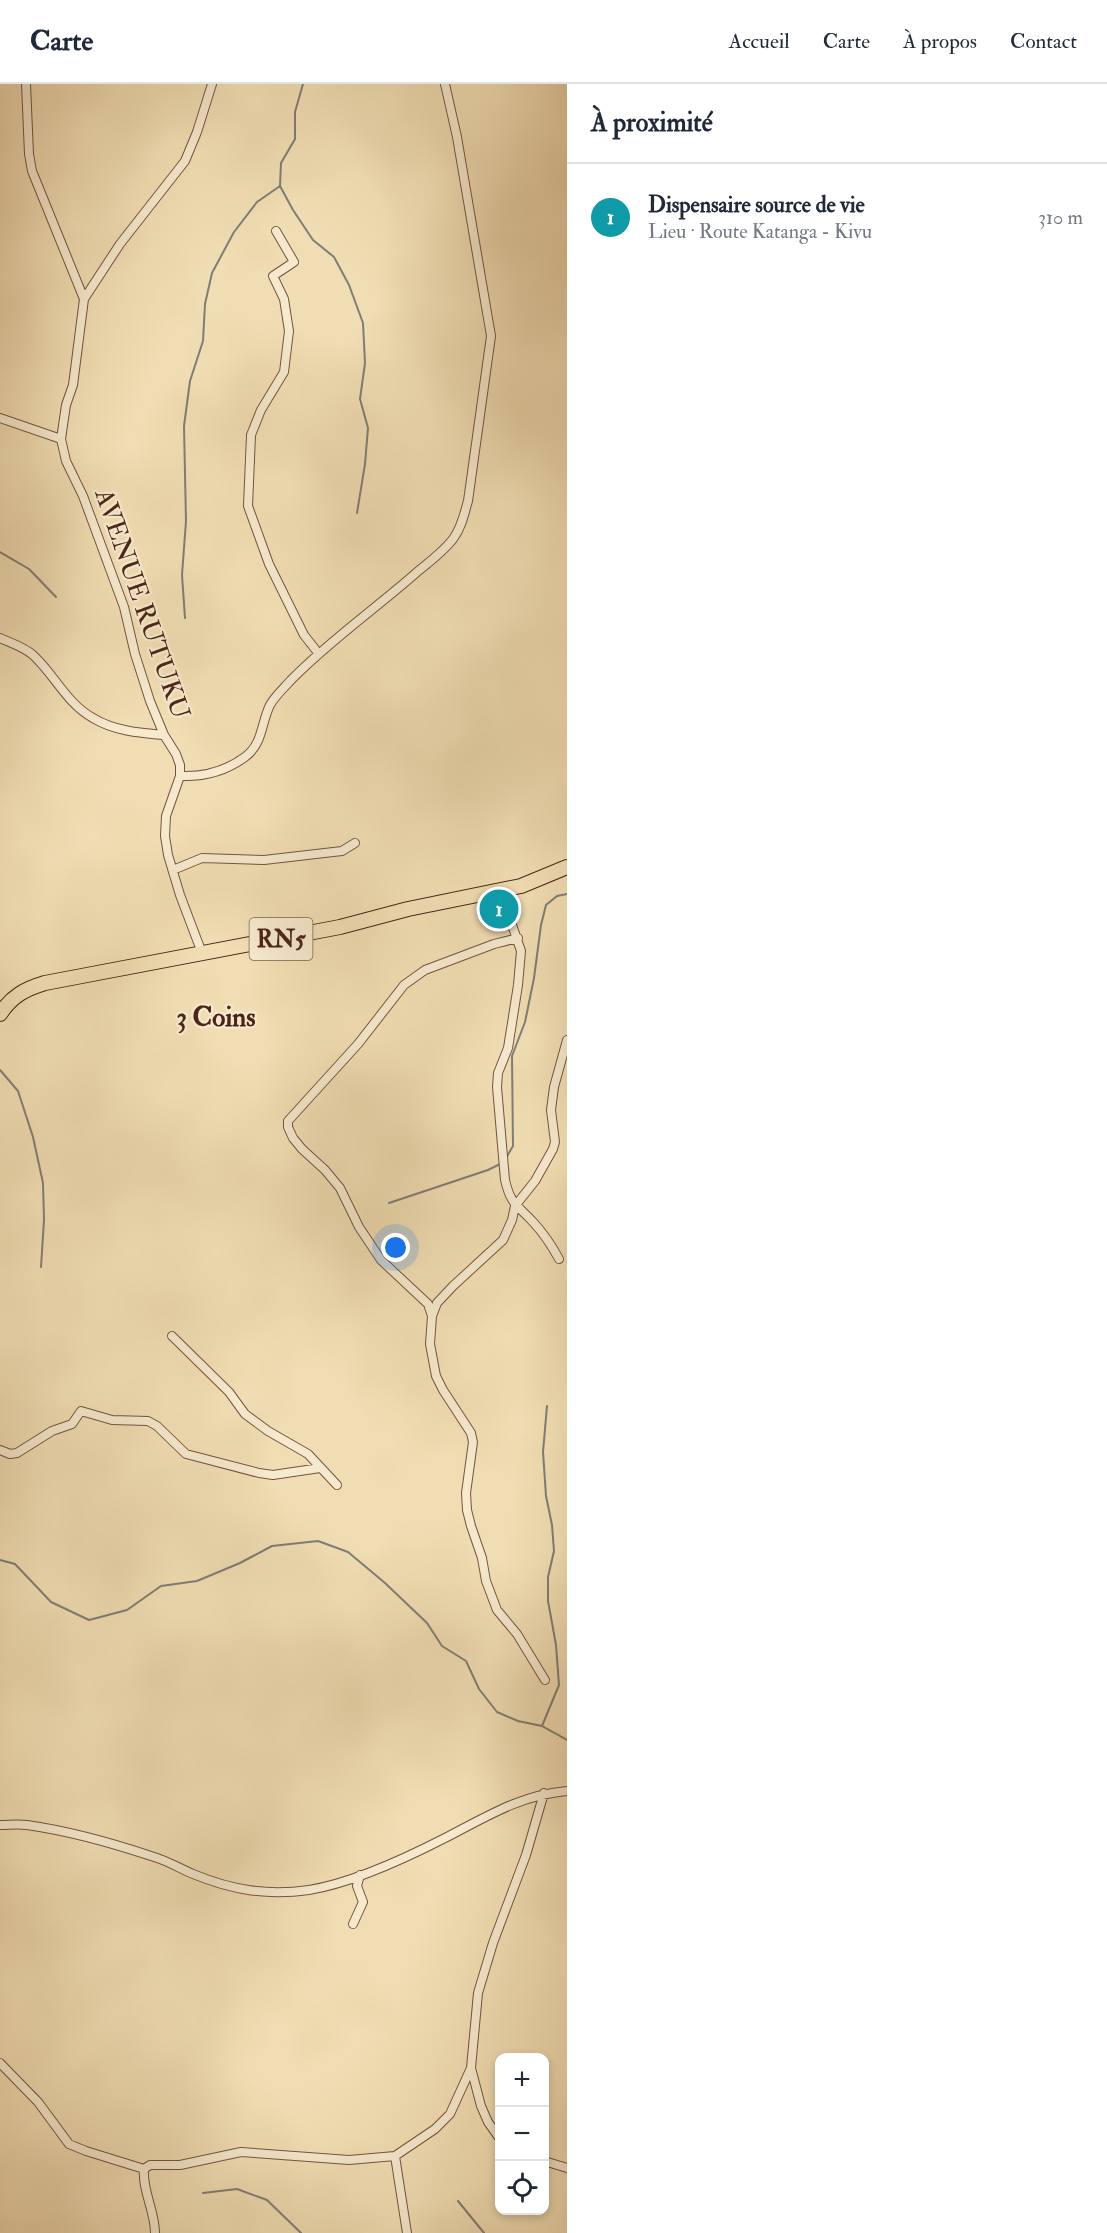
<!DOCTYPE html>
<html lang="fr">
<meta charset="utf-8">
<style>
:root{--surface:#fff;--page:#f6f6f7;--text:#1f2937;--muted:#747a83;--line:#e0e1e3;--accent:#111827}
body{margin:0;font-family:"IM FELL Double Pica",serif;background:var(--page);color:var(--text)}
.controls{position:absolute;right:18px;bottom:18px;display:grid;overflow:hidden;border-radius:12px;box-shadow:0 3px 9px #0003}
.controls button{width:54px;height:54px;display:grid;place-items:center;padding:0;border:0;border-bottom:2px solid var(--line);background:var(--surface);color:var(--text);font:30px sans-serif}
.you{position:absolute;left:396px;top:1164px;width:21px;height:21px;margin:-15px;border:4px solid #fff;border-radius:50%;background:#1a73e8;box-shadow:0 0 0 9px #1a73e833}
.badge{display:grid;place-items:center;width:39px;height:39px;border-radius:50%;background:var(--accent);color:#fff;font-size:20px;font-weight:700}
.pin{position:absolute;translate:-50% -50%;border:3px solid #fff;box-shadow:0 2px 6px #0006}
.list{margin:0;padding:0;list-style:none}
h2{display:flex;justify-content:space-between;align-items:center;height:78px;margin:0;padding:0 24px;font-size:26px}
h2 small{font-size:20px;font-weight:400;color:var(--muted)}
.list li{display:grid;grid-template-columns:39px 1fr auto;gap:18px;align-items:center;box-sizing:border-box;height:108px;padding:0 24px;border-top:2px solid var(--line)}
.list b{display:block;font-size:22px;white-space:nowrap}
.list p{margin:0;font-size:20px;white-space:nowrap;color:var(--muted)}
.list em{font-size:20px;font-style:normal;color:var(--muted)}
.icon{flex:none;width:33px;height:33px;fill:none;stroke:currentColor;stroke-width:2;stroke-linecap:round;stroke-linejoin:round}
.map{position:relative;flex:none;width:567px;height:2149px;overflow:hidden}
header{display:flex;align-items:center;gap:36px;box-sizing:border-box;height:84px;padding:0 30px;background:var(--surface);border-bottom:2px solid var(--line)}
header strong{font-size:28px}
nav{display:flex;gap:33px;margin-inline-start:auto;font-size:21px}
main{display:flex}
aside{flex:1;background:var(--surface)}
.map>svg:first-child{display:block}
</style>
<header>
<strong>Carte</strong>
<nav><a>Accueil</a><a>Carte</a><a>À propos</a><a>Contact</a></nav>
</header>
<main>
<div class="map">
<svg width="567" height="2149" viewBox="0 0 567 2149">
<rect width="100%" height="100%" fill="#f1ddb3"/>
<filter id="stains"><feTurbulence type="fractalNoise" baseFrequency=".00333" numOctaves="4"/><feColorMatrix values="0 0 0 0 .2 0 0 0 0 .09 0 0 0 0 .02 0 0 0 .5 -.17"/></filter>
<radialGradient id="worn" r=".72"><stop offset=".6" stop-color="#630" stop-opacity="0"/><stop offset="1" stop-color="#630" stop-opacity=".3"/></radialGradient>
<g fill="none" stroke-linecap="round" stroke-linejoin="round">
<path stroke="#7e7e78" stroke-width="2" d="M280,102l13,24 20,30 21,17 15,28 14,38 2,40 -5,36 8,29 -3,36 -8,49
M0,468l29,17 27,28
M185,534l-3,-43 4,-54 -2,-95 6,-45 13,-40 2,-37 7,-31 22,-41 23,-30 23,-16 1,-23 14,-24v-27l8,-28
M0,986l18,21 15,46 10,46 1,37 -3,47
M506,1074l7,-12 -1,-90 13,-34 9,-44 7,-53 5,-20 11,-9 10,-2
M389,1119l99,-33 14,-7
M0,1476l15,4 36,38 38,18 38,-10 34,-24 36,-5 43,-18 32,-17 46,-5 30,11 37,31 42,40 15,23 24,15 13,28 18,23 21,9 24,5 25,14
M542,1642l17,-41 -3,-40 -8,-44v-24l6,-26 -2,-26 -6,-29 -3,-44 4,-46
M203,2109l34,-4 30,11 34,33
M458,2117l26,32"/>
<g stroke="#74543f" stroke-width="10">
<path id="street" d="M26,0l3,70 3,17 52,128
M276,147l18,31 -21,14 11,23 5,32 -5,41 -23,38 -10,25 -3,71 21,58 35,71 15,19
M0,334l61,21
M0,554c11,5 24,9 33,17 21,19 34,49 60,63 21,13 47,15 71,17
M180,692c23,1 46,-5 65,-19 18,-13 16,-34 25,-52 5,-9 14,-17 21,-25 38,-39 84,-71 125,-107 13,-11 27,-21 37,-34 9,-12 11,-25 15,-38l23,-165 -34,-199 -12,-53
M173,786l29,-12 62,2 78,-9 13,-8
M500,806l21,61 -3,34 -10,63 -10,25 -1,14 8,93c6,26 13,25 29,43 10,11 18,23 25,36
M518,854l-24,6 -69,26 -21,15 -46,59 -70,77v6l5,11 9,11 23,21 15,18 19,39 22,33 47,44 4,12 -2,28 6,32 7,14 28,43 2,9 -7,51 1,17 4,16 11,32 4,23 11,29 20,24 28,46
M202,869l-22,-58 -12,-40 -3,-19 1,-20 14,-40v-11l-4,-11 -12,-19 -14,-34 -15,-47 -11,-47 -41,-111 -17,-35 -5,-22 5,-34 7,-20 11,-86 36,-55 65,-83 12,-29 15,-48
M432,1232l5,-13 16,-17 50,-46 9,-20 3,-14 20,-25 18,-32 2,-7 -4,-32 3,-23 13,-47
M172,1252l57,56 16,22 23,17 40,23 29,31
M0,1366l10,4 7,-1 35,-22 20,-7 9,-13 31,9 36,1 9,5 29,28 73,19 14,2 47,-7
M0,1741c9,0 18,-1 27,0 42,6 85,18 124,31 15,4 28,12 42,18 39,16 74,22 116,16 43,-7 97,-32 136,-52 41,-21 75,-43 122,-47
M353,1840l10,-22 -6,-16 3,-11
M0,1979l38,39 31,42 17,7 58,18
M500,2055l-12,-17 -7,-16 -10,-38 7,-75 15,-50 33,-88 18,-62
M395,2072l12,77
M544,2077l23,7
M144,2085l6,-4h30l61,-13 108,8 46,-4 40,-27 15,-15 21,-46
M144,2085c-2,21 11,42 11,64"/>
</g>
<g stroke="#4b2618" stroke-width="16">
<path id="highway" d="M0,930c12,-18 25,-25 45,-31l295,-56 68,-18 113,-23 46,-19"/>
</g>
<use href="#street" stroke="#f6e9ce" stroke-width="8"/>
<use href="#highway" stroke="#f1ddb3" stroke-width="14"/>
</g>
<g text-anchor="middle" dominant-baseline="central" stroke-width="4.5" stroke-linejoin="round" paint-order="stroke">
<rect fill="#f6e9ce" stroke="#7e604f" stroke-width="1.5" x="249.5" y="834" width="63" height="42" rx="4.5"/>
<g font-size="24" font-weight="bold" fill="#4b2618">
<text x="281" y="855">RN5</text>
</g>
<g font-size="26" fill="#4b2618" stroke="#f6e9ce">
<text transform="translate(142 520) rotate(71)">AVENUE RUTUKU</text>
</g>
<g font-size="27" font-weight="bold" fill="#4b2618" stroke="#f6e9ce">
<text x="216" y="933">3 Coins</text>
</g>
</g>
<rect width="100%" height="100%" filter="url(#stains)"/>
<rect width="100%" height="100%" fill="url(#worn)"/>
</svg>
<div class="controls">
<button>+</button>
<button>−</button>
<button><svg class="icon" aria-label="locate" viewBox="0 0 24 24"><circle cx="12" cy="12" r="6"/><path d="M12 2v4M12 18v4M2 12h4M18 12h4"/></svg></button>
</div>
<div class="you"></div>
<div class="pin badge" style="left:499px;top:825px;background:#0f9aa8">1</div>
</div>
<aside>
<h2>À proximité<small></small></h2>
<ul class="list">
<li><span class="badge" style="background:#0f9aa8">1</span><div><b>Dispensaire source de vie</b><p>Lieu · Route Katanga - Kivu</p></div><em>310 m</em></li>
</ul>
</aside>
</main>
